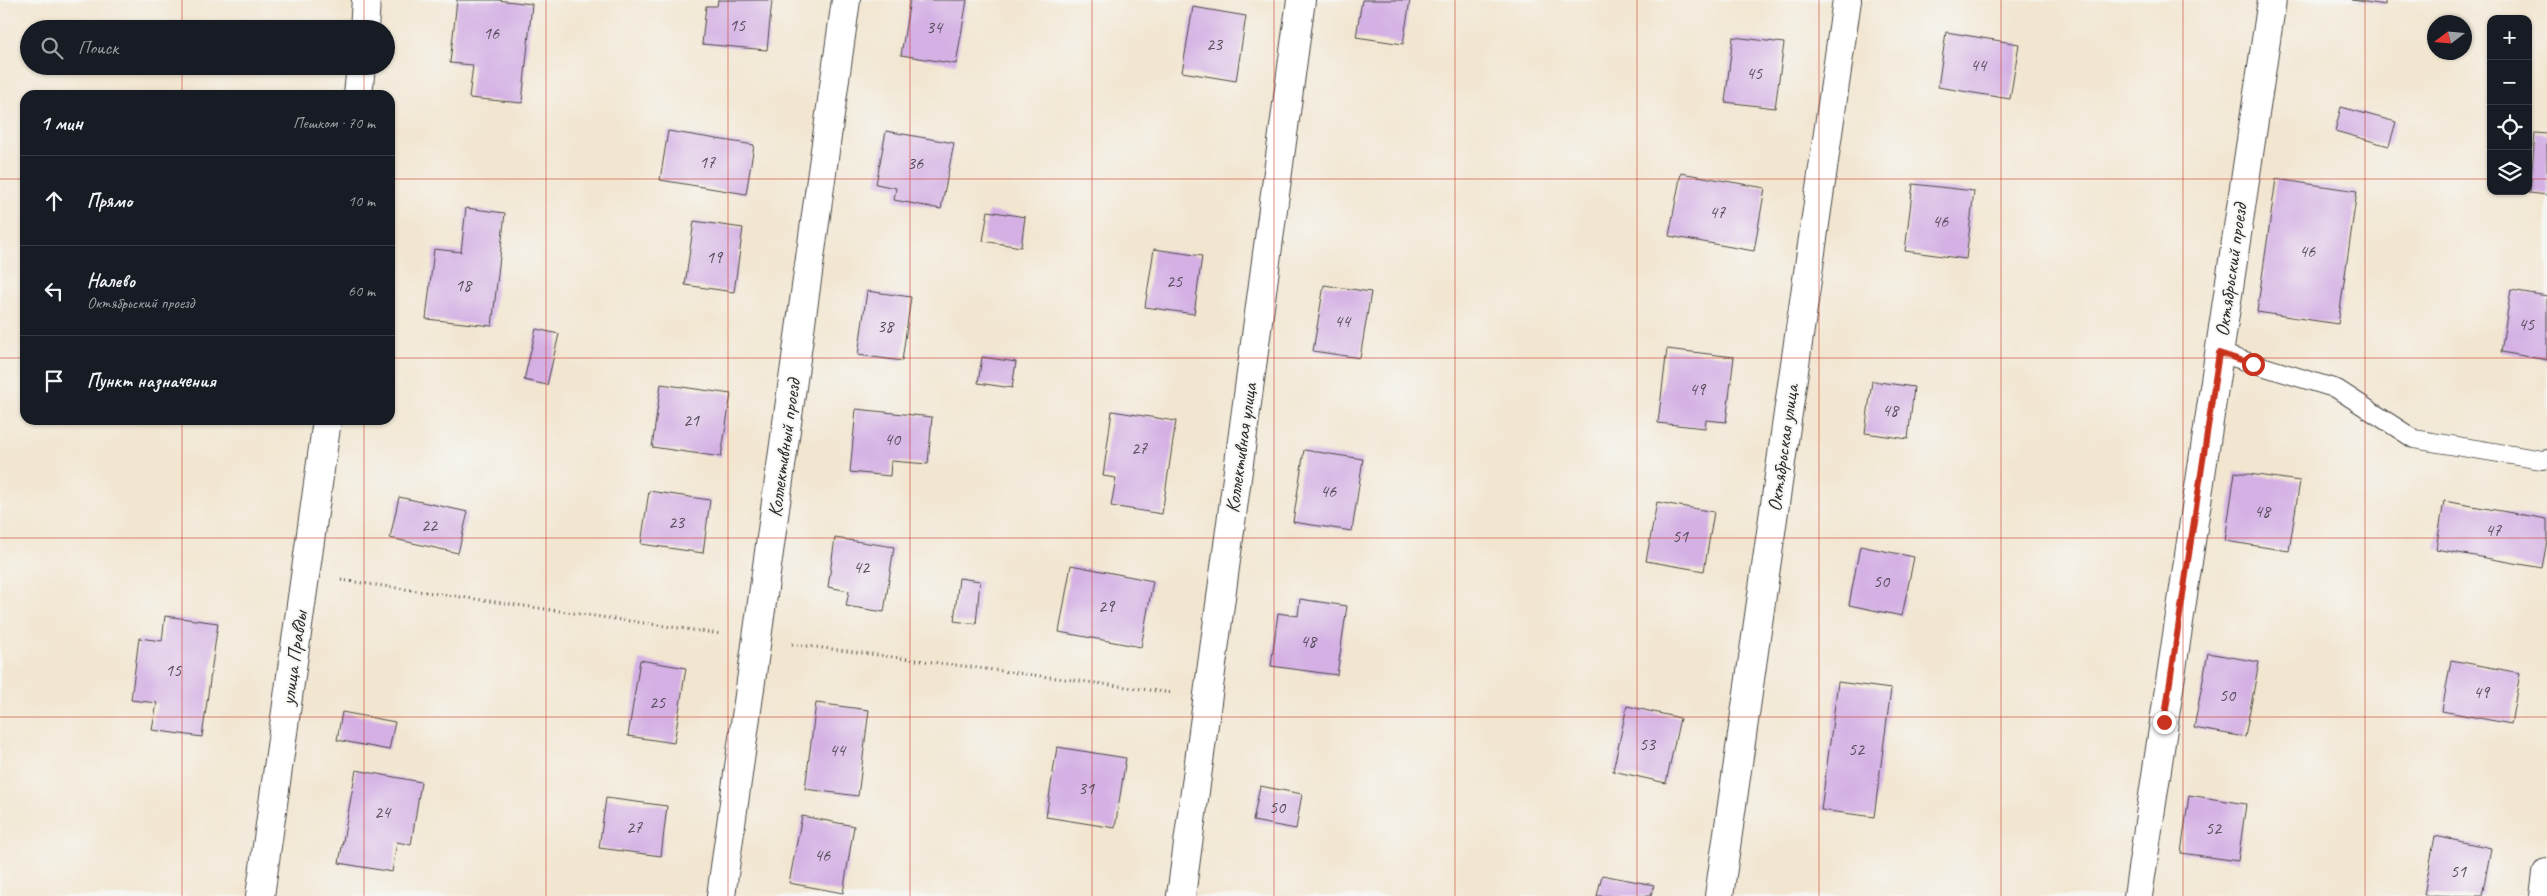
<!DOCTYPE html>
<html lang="ru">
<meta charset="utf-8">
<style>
:root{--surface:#171b24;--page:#242831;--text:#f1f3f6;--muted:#9ea1a6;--line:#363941}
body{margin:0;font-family:Caveat,sans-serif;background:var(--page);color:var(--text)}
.controls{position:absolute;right:15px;top:15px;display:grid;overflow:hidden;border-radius:10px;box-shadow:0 1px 4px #0004}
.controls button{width:45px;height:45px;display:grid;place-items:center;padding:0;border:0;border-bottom:1px solid var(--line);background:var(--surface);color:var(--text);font:25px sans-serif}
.compass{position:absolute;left:2427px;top:15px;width:45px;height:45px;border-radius:50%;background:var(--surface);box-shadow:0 1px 4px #0004;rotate:254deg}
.stop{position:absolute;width:15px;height:15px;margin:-11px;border:4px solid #c8321e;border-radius:50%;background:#fff}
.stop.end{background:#c8321e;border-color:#fff;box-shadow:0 1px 5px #0008}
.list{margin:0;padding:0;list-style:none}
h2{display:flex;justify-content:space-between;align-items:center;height:65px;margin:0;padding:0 20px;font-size:21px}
h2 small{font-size:16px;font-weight:400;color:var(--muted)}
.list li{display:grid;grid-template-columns:32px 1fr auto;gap:15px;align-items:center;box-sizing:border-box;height:90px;padding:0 20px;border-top:1px solid var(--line)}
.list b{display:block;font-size:19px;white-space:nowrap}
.list p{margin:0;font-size:16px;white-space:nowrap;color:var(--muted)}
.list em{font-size:16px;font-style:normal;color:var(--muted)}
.icon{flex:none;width:28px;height:28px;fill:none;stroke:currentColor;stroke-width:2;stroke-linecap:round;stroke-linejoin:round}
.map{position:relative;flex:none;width:2547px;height:896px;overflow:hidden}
.search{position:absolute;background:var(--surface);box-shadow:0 1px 4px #0004;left:20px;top:20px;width:375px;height:55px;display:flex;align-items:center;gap:12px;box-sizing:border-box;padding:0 18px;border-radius:28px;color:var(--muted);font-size:19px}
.panel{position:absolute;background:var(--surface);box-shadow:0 1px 4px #0004;left:20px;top:90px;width:375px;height:335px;border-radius:15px}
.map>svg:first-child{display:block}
</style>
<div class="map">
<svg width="2547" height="896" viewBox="0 0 2547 896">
<rect width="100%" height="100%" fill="#f6f6f2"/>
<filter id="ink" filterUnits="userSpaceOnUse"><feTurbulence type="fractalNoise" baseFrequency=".02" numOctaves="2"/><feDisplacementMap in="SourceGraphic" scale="10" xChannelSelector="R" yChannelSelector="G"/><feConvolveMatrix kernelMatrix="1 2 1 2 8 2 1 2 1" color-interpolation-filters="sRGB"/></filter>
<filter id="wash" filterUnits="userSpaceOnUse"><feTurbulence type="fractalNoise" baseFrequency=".0096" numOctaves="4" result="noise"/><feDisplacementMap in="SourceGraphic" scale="20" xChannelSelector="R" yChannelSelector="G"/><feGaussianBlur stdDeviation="1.12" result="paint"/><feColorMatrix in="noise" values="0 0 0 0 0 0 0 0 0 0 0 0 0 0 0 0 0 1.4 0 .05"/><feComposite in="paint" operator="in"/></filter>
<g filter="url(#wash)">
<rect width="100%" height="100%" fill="#f2e6d1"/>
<g id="blocks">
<path fill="#d4b0e4" d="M457,0h40l35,4 -10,99 -53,-5 4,-33 -23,-2z
M718,0h54l-5,50 -65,-6 4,-38h11z
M910,0h57l-11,64 -55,-9z
M1362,0h48l-7,44 -47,-7z
M2352,0h33v5z
M1193,7l53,9 -10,65 -54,-9z
M1946,32l73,12 -9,55 -72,-12z
M1733,37l51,6 -9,65 -50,-6z
M2341,107l55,15 -7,24 -54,-15z
M668,131l86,14 -8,49 -86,-14z
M886,131l68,12 -13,66 -47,-9 2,-12 -20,-4z
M2535,133l12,1v61l-17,-2z
M1681,173l84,15 -11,63 -85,-15z
M2276,179l81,12 -19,133 -81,-12z
M1913,184l61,7 -8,68 -61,-8z
M466,208l39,5 -13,113 -66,-7 8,-70 27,3z
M988,211l37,6 -4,30 -38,-6z
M694,221l49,7 -9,64 -49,-7z
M1154,249l48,7 -8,58 -49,-7z
M1324,285l47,7 -11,66 -47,-7z
M2511,290l36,6v64l-46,-8z
M867,291l44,6 -9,64 -44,-6z
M536,329l23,5 -12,51 -23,-5z
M1667,349l67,8 -8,65 -20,-2 -1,8 -47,-5z
M982,357l34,5 -4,26 -34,-5z
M1872,381l42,6 -6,52 -43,-6z
M661,384l70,10 -10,63 -69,-10z
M856,409l76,8 -4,47 -37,-3 -1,15 -40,-4z
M1112,411l64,10 -14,93 -51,-8 5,-28 -13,-2z
M1304,450l59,9 -11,72 -59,-9z
M2235,472l65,9 -11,70 -64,-10z
M649,491l61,9 -7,53 -62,-9z
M399,497l69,15 -10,41 -68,-15z
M2444,501l103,18v22l-5,27 -106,-19z
M1657,502l57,10 -10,59 -58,-10z
M835,538l59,9 -10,65 -38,-6 3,-15 -21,-4z
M1860,546l54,11 -12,59 -53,-11z
M1071,565l82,16 -12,66 -82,-15z
M959,578l21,3 -4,43 -22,-3z
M1300,599l47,7 -10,69 -66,-9 7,-53 20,3z
M165,616l53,7 -16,114 -50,-7 5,-27 -26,-3 8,-62 23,3z
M2208,653l51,9 -14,75 -51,-9z
M640,660l46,8 -12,75 -46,-7z
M2451,660l69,13 -9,51 -69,-13z
M1838,682l53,7 -17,128 -53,-7z
M816,703l53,7 -11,86 -53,-7z
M1627,706l53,12 -14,65 -53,-12z
M342,712l53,10 -6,28 -52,-10z
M1057,747l69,11 -11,70 -69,-11z
M356,770l65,12 -10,63 -14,-3 -5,30 -53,-9z
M1260,786l42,8 -6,35 -43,-8z
M2189,795l57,9 -8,57 -57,-8z
M606,798l61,8 -6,50 -62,-8z
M802,816l52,10 -11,67 -54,-10z
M2435,836l56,12 -9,48 -58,-1z
M1602,875l52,10 -3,11h-54z"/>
</g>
</g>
<g filter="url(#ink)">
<use href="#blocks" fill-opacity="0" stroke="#494744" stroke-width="1"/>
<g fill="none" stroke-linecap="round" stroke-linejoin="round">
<g stroke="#494744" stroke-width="20">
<path id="service" d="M2219,353l118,36 77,50 128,21 5,-1"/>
</g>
<g stroke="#494744" stroke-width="30">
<path id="minor" d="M364,29l2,-29
M358,95l3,-29
M260,896l67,-476
M721,896l125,-896
M1181,896l120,-896
M1719,896l128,-896
M2138,896l134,-896
M2544,896l3,-23"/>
</g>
<path stroke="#494744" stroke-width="3" stroke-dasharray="1 4" stroke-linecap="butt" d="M341,580l380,54
M792,644l381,49"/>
<use href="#service" stroke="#fff" stroke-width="18"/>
<use href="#minor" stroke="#fff" stroke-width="28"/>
</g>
</g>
<g fill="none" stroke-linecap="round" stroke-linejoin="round" filter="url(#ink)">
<path stroke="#c8321e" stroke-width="6" d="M2164,722l55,-369 34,11"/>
</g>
<path fill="none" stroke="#c8321e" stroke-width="1" stroke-opacity="0.55" d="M182,0v29M364,0v29M546,0v896M728,0v896M910,0v896M1092,0v896M1274,0v896M1455,0v896M1637,0v896M1819,0v896M2001,0v896M2183,0v896M2365,0v896M182,66v29M364,66v29M0,179h25M390,179h2101M2528,179h19M0,358h25M390,358h2157M182,420v476M364,420v476M0,538h2547M0,717h2547"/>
<g text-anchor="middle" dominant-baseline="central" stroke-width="4" stroke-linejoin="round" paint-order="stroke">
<g font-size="18" fill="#554c59">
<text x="737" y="25">15</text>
<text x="934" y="27">34</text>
<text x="491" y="33">16</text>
<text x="1214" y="44">23</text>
<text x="1978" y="65">44</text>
<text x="1754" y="73">45</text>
<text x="707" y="162">17</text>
<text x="915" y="163">36</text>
<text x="1717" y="212">47</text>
<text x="1940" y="221">46</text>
<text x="2307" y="251">46</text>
<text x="714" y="257">19</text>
<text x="1174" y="281">25</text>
<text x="463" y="285">18</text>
<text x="1342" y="321">44</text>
<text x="2526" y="324">45</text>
<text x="885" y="326">38</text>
<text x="1697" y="389">49</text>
<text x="1890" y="410">48</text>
<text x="691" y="420">21</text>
<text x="892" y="439">40</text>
<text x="1139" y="448">27</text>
<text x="1328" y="491">46</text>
<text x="2262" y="511">48</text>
<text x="676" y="522">23</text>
<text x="429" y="525">22</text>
<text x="2493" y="530">47</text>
<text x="1680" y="536">51</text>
<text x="861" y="567">42</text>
<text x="1881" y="581">50</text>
<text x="1106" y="606">29</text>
<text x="1308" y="641">48</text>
<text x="173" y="670">15</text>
<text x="2481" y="692">49</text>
<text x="2227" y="695">50</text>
<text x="657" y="702">25</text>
<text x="1647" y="744">53</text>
<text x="1856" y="749">52</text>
<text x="837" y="750">44</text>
<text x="1086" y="788">31</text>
<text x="1277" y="807">50</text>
<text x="382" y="812">24</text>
<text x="634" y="827">27</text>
<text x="2213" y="828">52</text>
<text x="822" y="855">46</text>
<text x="2458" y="871">51</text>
</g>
<g font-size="20" fill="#2b2b2b" stroke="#f6f6f2">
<text transform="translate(2231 270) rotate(-82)">Октябрьский проезд</text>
<text transform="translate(784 448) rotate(-82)">Коллективный проезд</text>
<text transform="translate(1241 448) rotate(-82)">Коллективная улица</text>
<text transform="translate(1783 448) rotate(-82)">Октябрьская улица</text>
<text transform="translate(294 658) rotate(-82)">улица Правды</text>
</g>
</g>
</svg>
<div class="controls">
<button>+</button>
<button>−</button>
<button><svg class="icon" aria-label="locate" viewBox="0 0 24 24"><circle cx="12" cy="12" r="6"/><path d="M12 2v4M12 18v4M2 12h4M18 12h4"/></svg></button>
<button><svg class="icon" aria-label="layers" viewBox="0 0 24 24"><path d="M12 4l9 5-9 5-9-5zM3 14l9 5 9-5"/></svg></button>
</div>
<svg class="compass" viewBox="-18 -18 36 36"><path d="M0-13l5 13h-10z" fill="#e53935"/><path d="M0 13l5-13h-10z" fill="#9ea1a6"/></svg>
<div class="stop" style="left:2253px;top:364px"></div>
<div class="stop end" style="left:2164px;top:722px"></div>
<div class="search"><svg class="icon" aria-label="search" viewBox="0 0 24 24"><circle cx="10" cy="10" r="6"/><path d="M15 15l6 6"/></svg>Поиск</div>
<section class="panel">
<h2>1 мин<small>Пешком · 70 m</small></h2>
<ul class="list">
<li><svg class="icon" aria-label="ahead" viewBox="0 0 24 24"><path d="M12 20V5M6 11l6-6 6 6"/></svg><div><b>Прямо</b></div><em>10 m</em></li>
<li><svg class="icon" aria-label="left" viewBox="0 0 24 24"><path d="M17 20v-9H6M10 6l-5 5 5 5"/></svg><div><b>Налево</b><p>Октябрьский проезд</p></div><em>60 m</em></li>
<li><svg class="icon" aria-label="arrive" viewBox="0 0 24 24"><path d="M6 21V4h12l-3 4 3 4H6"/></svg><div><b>Пункт назначения</b></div></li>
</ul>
</section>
</div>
